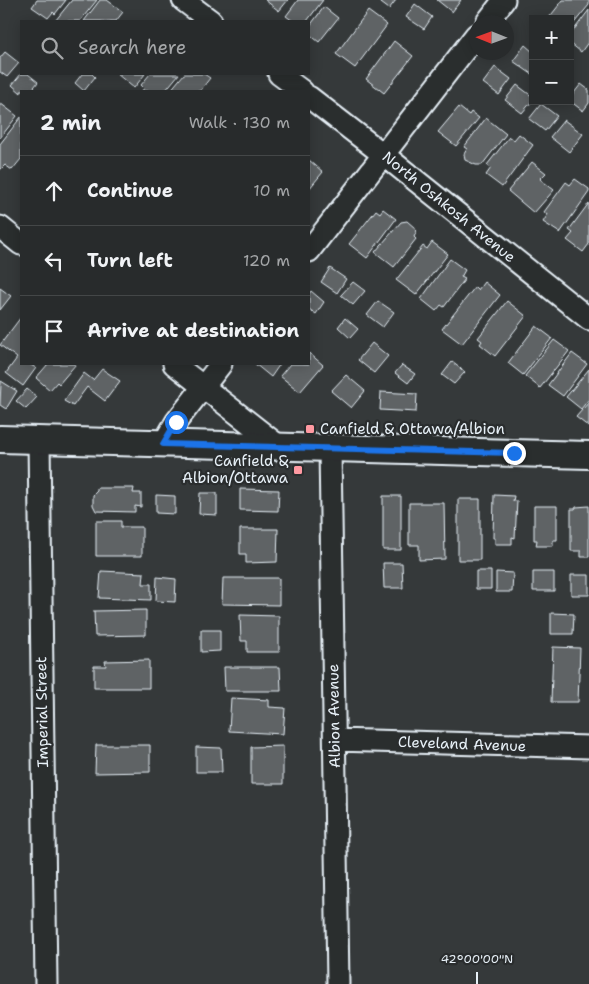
<!DOCTYPE html>
<meta charset="utf-8">
<style>
:root{--surface:#282b2c;--page:#343738;--text:#f1f3f6;--muted:#a5a7a9;--line:#444748}
body{margin:0;font-family:"Shantell Sans",sans-serif;background:var(--page);color:var(--text)}
.controls{position:absolute;right:15px;top:15px;display:grid;overflow:hidden;border-radius:0px;box-shadow:0 2px 12px #0003}
.controls button{width:45px;height:45px;display:grid;place-items:center;padding:0;border:0;border-bottom:1px solid var(--line);background:var(--surface);color:var(--text);font:25px sans-serif}
.compass{position:absolute;left:469px;top:15px;width:45px;height:45px;border-radius:50%;background:var(--surface);box-shadow:0 2px 12px #0003;rotate:271deg}
.stop{position:absolute;width:15px;height:15px;margin:-11px;border:4px solid #1a73e8;border-radius:50%;background:#fff}
.stop.end{background:#1a73e8;border-color:#fff;box-shadow:0 1px 5px #0008}
.list{margin:0;padding:0;list-style:none}
h2{display:flex;justify-content:space-between;align-items:center;height:65px;margin:0;padding:0 20px;font-size:21px}
h2 small{font-size:16px;font-weight:400;color:var(--muted)}
.list li{display:grid;grid-template-columns:32px 1fr auto;gap:15px;align-items:center;box-sizing:border-box;height:70px;padding:0 20px;border-top:1px solid var(--line)}
.list b{display:block;font-size:19px;white-space:nowrap}
.list em{font-size:16px;font-style:normal;color:var(--muted)}
.icon{flex:none;width:28px;height:28px;fill:none;stroke:currentColor;stroke-width:2;stroke-linecap:round;stroke-linejoin:round}
.map{position:relative;flex:none;width:589px;height:984px;overflow:hidden}
.search{position:absolute;background:var(--surface);box-shadow:0 2px 12px #0003;left:20px;top:20px;width:290px;height:55px;display:flex;align-items:center;gap:12px;box-sizing:border-box;padding:0 18px;border-radius:0px;color:var(--muted);font-size:19px}
.panel{position:absolute;background:var(--surface);box-shadow:0 2px 12px #0003;left:20px;top:90px;width:290px;height:275px;border-radius:0px}
.map>svg:first-child{display:block}
</style>
<div class="map">
<svg width="589" height="984" viewBox="0 0 589 984">
<rect width="100%" height="100%" fill="#35393a"/>
<filter id="ink" filterUnits="userSpaceOnUse"><feTurbulence type="fractalNoise" baseFrequency=".02" numOctaves="2"/><feDisplacementMap in="SourceGraphic" scale="10" xChannelSelector="R" yChannelSelector="G"/><feConvolveMatrix kernelMatrix="1 2 1 2 8 2 1 2 1" color-interpolation-filters="sRGB"/></filter>
<g filter="url(#ink)">
<path fill="#5f6365" stroke="#e8f1f8" d="M37,0h29l-11,14 -2,-2 -5,6 -16,-11z
M72,0h25l-17,21h-25z
M100,0h7l16,12 -7,9h-32z
M265,0h23l-9,11z
M298,0h25l-16,21h-14l-7,-5z
M377,0h19l-7,9z
M437,0h24l-9,12z
M563,0h26v5l-19,23v-9h-22z
M415,4l17,13 -8,12 -18,-12z
M324,7l14,11 -19,24 -10,-8v-7z
M589,10v31l-8,11 -11,-9v-8z
M368,11l19,14 -32,43 -19,-14z
M394,41l19,15 -29,37 -18,-14z
M525,45l8,7v23l-20,-14z
M5,52l14,11 -12,14 -7,-5v-14z
M495,67l16,12 -12,16 -16,-12z
M21,74h7l10,8 -7,9h-10v2l-9,-8z
M82,74h10l3,3 -11,14 -9,-8z
M117,74h28l-11,14z
M150,74h29l-14,17h-23l2,-3 -3,-3z
M184,74h20l6,4 -10,13h-30z
M581,84l8,6v13l-6,8 -13,-10v-3z
M517,85l16,12v3l-11,13 -17,-13z
M0,103l17,13 -17,22z
M541,104l16,12 -12,15 -16,-12z
M459,107l10,8 2,-3 8,6 -23,28 -18,-14z
M21,117v42l-9,11 -7,-5 -5,5v-26z
M486,118l20,16 -24,31h-6l-11,-5 -1,-6 3,-5 -3,-2z
M564,120l19,14 -14,18 -19,-15z
M519,134l14,11 -31,42 -16,-12 5,-7 -4,-3 22,-28 5,3z
M309,160l14,12 -14,17z
M532,162l14,11 -6,6 14,11 -20,23 -26,-22z
M575,179l14,10v3l-29,41 -17,-11 5,-8 -4,-2 22,-30 4,3z
M589,203v41l-6,8 -16,-12 6,-7 -4,-3z
M383,209l13,10 -29,39 -18,-14 27,-34 4,3z
M407,221l8,7 1,5 -2,4 2,2 -22,28 -19,-15 26,-30z
M432,242l16,12 -32,41 -20,-15 27,-34 4,3z
M450,259l15,11 -4,7 4,2 -21,28 -3,-2 -5,6 -15,-12z
M330,268l16,11 -9,14 -16,-11z
M353,282l12,9 -12,14 -12,-10z
M484,282l16,13 -38,49 -20,-15 33,-42 3,3z
M0,288l11,8 -11,14z
M311,291l13,11 -8,12 -7,-5v-15z
M378,301l16,11 -11,15 -16,-12z
M507,301l19,15 -31,40 -15,-12 2,-3 -4,-3z
M21,317v47h8l7,4 -13,18 -17,-13 11,-15 -17,-13z
M345,318l13,11 -8,9 -12,-11z
M536,326l16,12 -29,37 -15,-12z
M554,340l15,11 -29,37 -15,-12z
M372,343l16,13 -14,17 -16,-13z
M309,353l14,12 -23,27 -20,-16 10,-12h19z
M572,353l15,11 -24,32 -15,-11z
M452,362l13,10 -11,12 -12,-9z
M48,364h28l-17,20 -2,-2 -7,8 -14,-12z
M255,364h25l-9,13z
M402,365l13,9 -7,9 -13,-10z
M102,369l18,12 -15,20 -18,-14 -14,19 -9,-5 20,-28 9,7z
M589,369v30l-8,10 -15,-12z
M346,375l19,16 -14,17 -20,-17z
M1,381l16,10 -11,18 -6,-4z
M27,389l10,8 -11,12 -10,-8z
M381,392l36,2 -1,18 -36,-2z
M589,402v25l-13,-10z
M97,488h37l-1,5h8v14l-6,-1v6l-39,-1 -3,-6v-10l4,-4z
M240,489l39,1 -1,21 -38,-1z
M200,493h17v22l-18,-1z
M156,495l19,1v18l-19,-1z
M494,495l20,1 -1,5h4l-2,37 -3,-1v7h-17v-6h-2z
M383,496h18v54h-18z
M458,499h22v61h-22z
M409,503h35l1,56 -26,1v-15h-10z
M534,506h23v34h-4v6h-17l1,-6h-3z
M589,506v51h-8v-6h-10v-42h4l1,-2z
M96,521h25v6h21v29h-46z
M240,529h38l-1,33 -31,1v-9h-6z
M383,563h19l1,25h-19z
M101,571l43,2 -1,11h8v16l-52,-2z
M476,571h15v18h-15z
M496,572l17,1 -1,19h-16z
M533,572h21v19h-21z
M571,575h18v20h-18z
M157,577l19,2 -1,23 -19,-1z
M223,578h56v27l-57,-1z
M146,610v25l-51,1 -1,-25z
M551,613l23,1 -1,20h-22z
M240,615l39,1v36h-32v-11h-6z
M201,630h19v21l-19,1z
M553,647l27,1 -2,54h-27z
M149,660v28h-55v-22h12l-1,-5z
M224,667h56l1,24h-56z
M231,698l38,2v7l16,1 -2,26 -54,-3z
M96,745h54v27l-55,1z
M283,746v38h-32v-37z
M196,747l25,1 1,24h-26z"/>
<g fill="none" stroke-linecap="round" stroke-linejoin="round">
<g stroke="#e8f1f8" stroke-width="25">
<path id="minor" d="M183,0l28,21
M487,22l17,-22
M279,74l23,17
M309,97l75,58 205,164
M0,227l21,17
M309,251l167,-216
M174,364l106,83
M39,441l7,543
M163,444l13,-22 45,-58
M330,448l8,536
M335,740l254,7"/>
</g>
<g stroke="#e8f1f8" stroke-width="30">
<path id="tertiary" d="M0,439l589,16"/>
</g>
<use href="#minor" stroke="#2a2d2e" stroke-width="21"/>
<use href="#tertiary" stroke="#2a2d2e" stroke-width="26"/>
</g>
</g>
<g fill="none" stroke-linecap="round" stroke-linejoin="round" filter="url(#ink)">
<path stroke="#1a73e8" stroke-width="6" d="M176,422l-13,22 351,9"/>
</g>
<path fill="none" stroke="#e8f1f8" stroke-width="2" d="M477,984v-12"/>
<g fill="#ff9aa2" stroke="#2a2d2e" stroke-width="2">
<rect x="305" y="424" width="10" height="10" rx="2.5"/>
<rect x="293" y="465" width="10" height="10" rx="2.5"/>
</g>
<g text-anchor="middle" dominant-baseline="central" stroke-width="4.5" stroke-linejoin="round" paint-order="stroke">
<g font-size="15" fill="#e8f1f8" stroke="#2a2d2e">
<text transform="translate(449 207) rotate(39)">North Oshkosh Avenue</text>
<text transform="translate(42 712) rotate(-91)">Imperial Street</text>
<text transform="translate(334 716) rotate(-91)">Albion Avenue</text>
<text transform="translate(462 744) rotate(2)">Cleveland Avenue</text>
</g>
<g font-size="15" fill="#e8f1f8" stroke="#2a2d2e" text-anchor="start">
<text x="320" y="429">Canfield &amp; Ottawa/Albion</text>
<text x="288" y="461" text-anchor="end">Canfield &amp;<tspan x="288" dy="17">Albion/Ottawa</tspan></text>
</g>
</g>
<g font-size="12" text-anchor="middle" fill="#e8f1f8" stroke="#2a2d2e" stroke-width="4.5" stroke-linejoin="round" paint-order="stroke">
<text x="477" y="963">42°00'00"N</text>
</g>
</svg>
<div class="controls">
<button>+</button>
<button>−</button>
</div>
<svg class="compass" viewBox="-18 -18 36 36"><path d="M0-13l5 13h-10z" fill="#e53935"/><path d="M0 13l5-13h-10z" fill="#a5a7a9"/></svg>
<div class="stop" style="left:176px;top:422px"></div>
<div class="stop end" style="left:514px;top:453px"></div>
<div class="search"><svg class="icon" aria-label="search" viewBox="0 0 24 24"><circle cx="10" cy="10" r="6"/><path d="M15 15l6 6"/></svg>Search here</div>
<section class="panel">
<h2>2 min<small>Walk · 130 m</small></h2>
<ul class="list">
<li><svg class="icon" aria-label="ahead" viewBox="0 0 24 24"><path d="M12 20V5M6 11l6-6 6 6"/></svg><div><b>Continue</b></div><em>10 m</em></li>
<li><svg class="icon" aria-label="left" viewBox="0 0 24 24"><path d="M17 20v-9H6M10 6l-5 5 5 5"/></svg><div><b>Turn left</b></div><em>120 m</em></li>
<li><svg class="icon" aria-label="arrive" viewBox="0 0 24 24"><path d="M6 21V4h12l-3 4 3 4H6"/></svg><div><b>Arrive at destination</b></div></li>
</ul>
</section>
</div>
